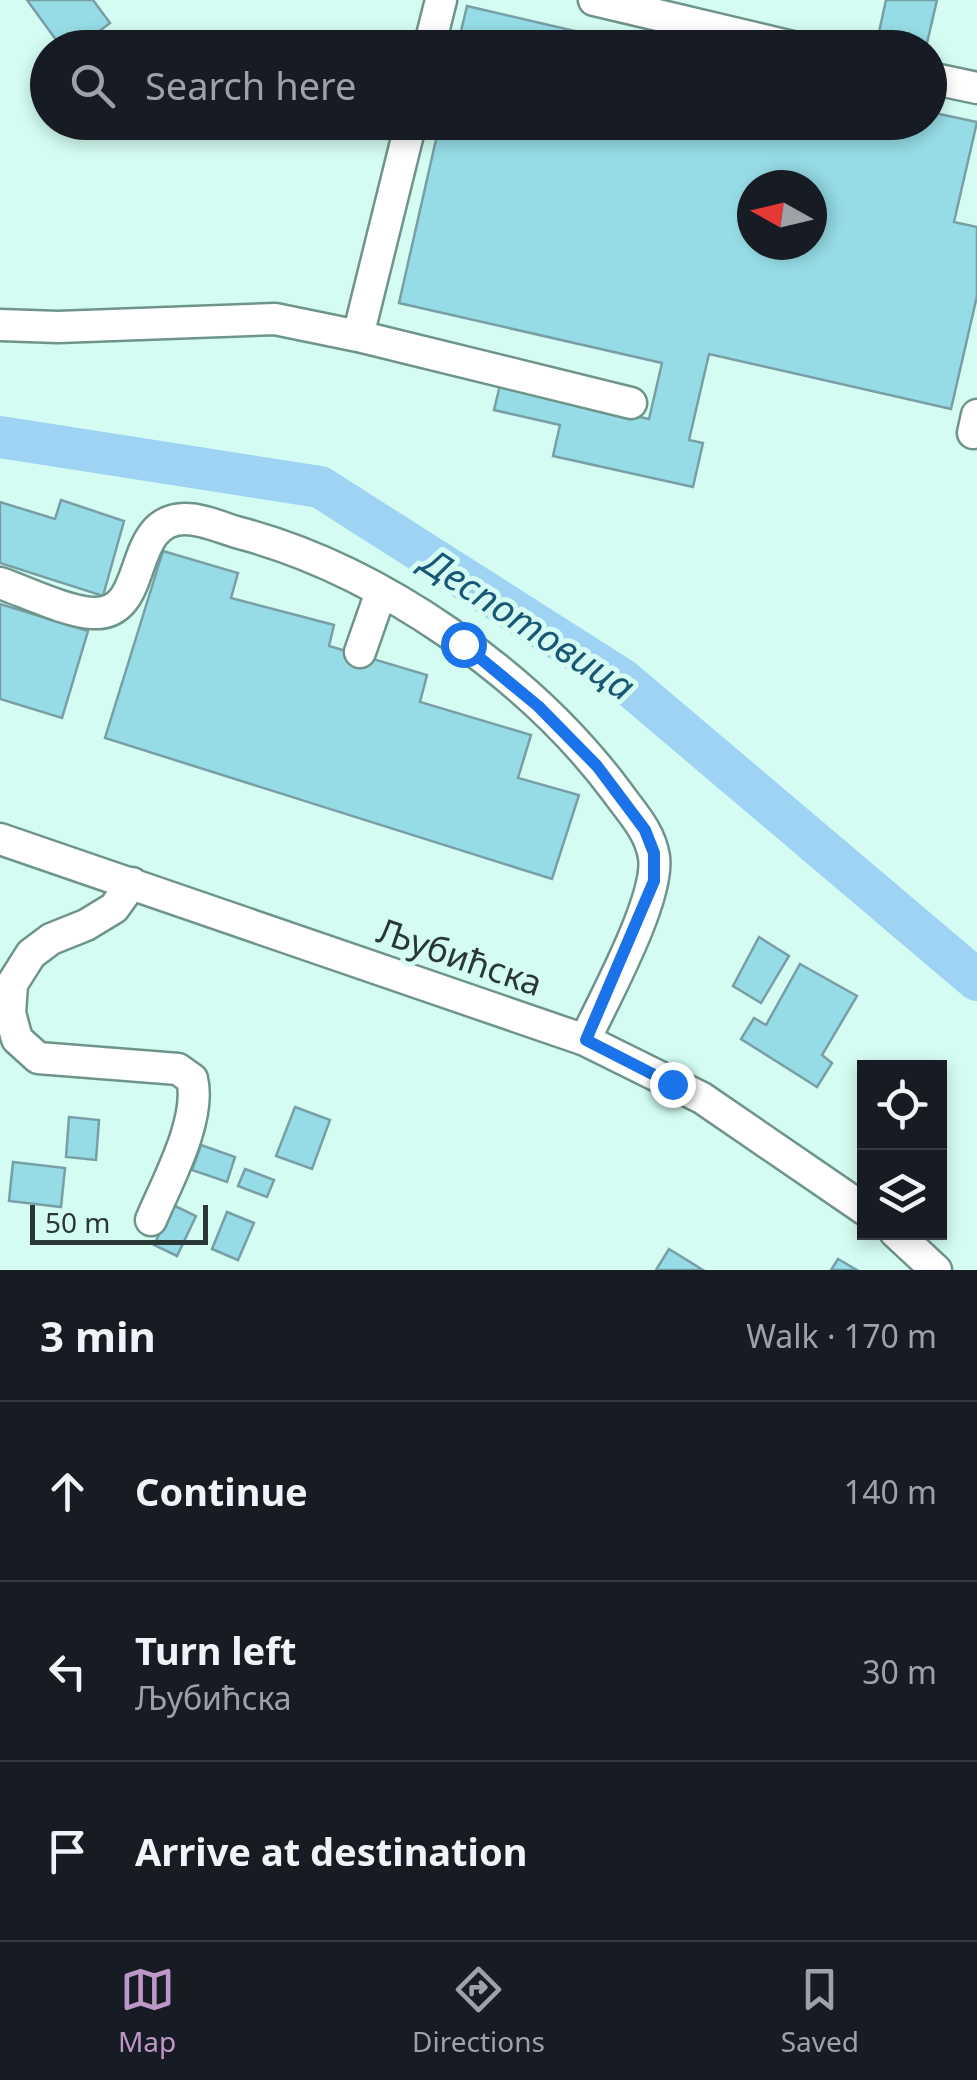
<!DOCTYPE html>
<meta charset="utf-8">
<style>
:root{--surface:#171b24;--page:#20242c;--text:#f1f3f6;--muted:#9ea1a6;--line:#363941;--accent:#be97c9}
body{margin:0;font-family:"Noto Sans",sans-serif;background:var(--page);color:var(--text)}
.controls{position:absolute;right:30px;bottom:30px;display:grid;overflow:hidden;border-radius:0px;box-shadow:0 5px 15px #0003}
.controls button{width:90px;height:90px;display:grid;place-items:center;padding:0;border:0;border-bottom:2px solid var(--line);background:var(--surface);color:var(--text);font:50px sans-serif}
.compass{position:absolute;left:737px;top:170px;width:90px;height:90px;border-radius:50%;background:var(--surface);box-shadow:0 5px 15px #0003;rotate:278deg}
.scale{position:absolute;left:30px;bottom:25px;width:178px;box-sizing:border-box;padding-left:10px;border:5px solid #293835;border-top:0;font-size:28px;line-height:35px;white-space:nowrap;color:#293835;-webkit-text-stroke:8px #d4fcf2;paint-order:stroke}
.stop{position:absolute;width:30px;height:30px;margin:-22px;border:8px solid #1a73e8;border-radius:50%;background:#fff}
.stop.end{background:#1a73e8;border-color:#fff;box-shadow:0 2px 10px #0008}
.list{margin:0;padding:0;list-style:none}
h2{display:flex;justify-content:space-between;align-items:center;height:130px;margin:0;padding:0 40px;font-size:42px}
h2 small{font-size:32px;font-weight:400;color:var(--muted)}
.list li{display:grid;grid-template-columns:65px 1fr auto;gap:30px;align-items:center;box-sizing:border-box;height:180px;padding:0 40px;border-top:2px solid var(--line)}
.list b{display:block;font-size:38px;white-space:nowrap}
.list p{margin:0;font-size:32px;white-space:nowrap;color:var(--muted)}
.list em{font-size:32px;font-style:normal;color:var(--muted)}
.icon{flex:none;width:55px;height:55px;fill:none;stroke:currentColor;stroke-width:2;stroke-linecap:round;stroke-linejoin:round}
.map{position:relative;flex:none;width:977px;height:1270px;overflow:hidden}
.search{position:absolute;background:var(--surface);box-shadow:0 5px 15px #0003;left:30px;right:30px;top:30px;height:110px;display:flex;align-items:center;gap:25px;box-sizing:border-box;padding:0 35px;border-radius:55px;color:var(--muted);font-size:38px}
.sheet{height:670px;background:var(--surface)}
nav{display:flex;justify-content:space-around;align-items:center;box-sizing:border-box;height:140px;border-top:2px solid var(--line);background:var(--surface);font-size:28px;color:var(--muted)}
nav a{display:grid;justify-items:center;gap:5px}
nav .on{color:var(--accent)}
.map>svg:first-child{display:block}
</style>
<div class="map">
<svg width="977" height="1270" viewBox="0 0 977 1270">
<rect width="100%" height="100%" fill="#d4fcf2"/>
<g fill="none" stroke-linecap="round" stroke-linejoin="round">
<path stroke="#9ed3f3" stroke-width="42" d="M0,437l320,50 303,193 354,300"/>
</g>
<path fill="#96dce6" stroke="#789fa5" stroke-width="2.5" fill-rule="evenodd" d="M27,0h66l17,23 -33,25h-15z
M886,0h51l-10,43 -48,-11z
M467,6l181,42h-191z
M930,112l47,10 -23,100 23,5v69l-26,113 -242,-55 -20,86 14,3 -10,44 -140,-31 7,-31 -66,-15 6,-25 149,34 13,-56 -263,-60 41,-181h490zM752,185h60v60h-60z
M61,500l63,21 -21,75 -103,-33v-61l55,17z
M163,551l75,22 -7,25 103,27 -5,21 98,29 -7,27 111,33 -13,43 61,17 -27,84 -447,-141z
M0,604l88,27 -26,87 -62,-19z
M759,937l30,19 -28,47 -28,-17z
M800,964l57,32 -35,59 10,8 -15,24 -76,-48 13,-21 12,7z
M295,1107l35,13 -18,49 -36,-13z
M69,1117l30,3 -3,40 -30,-3z
M201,1145l34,12 -8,25 -35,-12z
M13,1162l52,6 -4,39 -52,-6z
M245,1169l29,11 -7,17 -29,-11z
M173,1205l23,11 -19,40 -23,-11z
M227,1212l27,11 -16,37 -26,-11z
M669,1249l34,21h-47z
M838,1259l19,11h-26z"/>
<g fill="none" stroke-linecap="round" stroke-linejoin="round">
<g stroke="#6f948b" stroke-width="35">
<path id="minor" d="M594,0l203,48
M429,48l12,-48
M930,78l47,10
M0,325l58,2 217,-8 83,17 273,67
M358,336l53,-214
M973,433l4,-18
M0,583c26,9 67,29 93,30 58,3 32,-94 92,-94 17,0 35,8 51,13 143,37 294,143 381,260 15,21 33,39 37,65 6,41 -50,142 -69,183
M360,652l21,-60
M0,839l585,201 117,58 162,111
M132,883l-18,25 -28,17 -35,14 -20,15 -19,30 -2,29 7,26 21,19 140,11 14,10c10,40 -25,103 -41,141
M895,1232l41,38"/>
</g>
<use href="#minor" stroke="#fff" stroke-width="30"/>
</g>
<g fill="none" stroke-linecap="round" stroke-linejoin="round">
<path stroke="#1a73e8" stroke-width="12" d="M463,644l75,62 59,60 48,64 9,23v28l-68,159 86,44"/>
</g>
<g text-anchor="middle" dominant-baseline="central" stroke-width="10" stroke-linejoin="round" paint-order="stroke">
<g font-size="35" fill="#293835" stroke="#d4fcf2">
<text transform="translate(460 956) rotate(19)">Љубићска</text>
</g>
<g font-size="38" font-style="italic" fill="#185776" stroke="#d4fcf2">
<text transform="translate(529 623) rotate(33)">Деспотовица</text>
</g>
</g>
</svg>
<div class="controls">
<button><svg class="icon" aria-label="locate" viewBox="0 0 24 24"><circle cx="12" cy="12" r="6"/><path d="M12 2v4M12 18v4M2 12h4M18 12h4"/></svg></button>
<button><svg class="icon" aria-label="layers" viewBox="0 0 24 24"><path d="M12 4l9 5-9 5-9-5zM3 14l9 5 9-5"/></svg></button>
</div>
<svg class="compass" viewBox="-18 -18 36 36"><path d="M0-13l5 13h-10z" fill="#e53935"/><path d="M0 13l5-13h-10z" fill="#9ea1a6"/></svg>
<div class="scale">50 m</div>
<div class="stop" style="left:463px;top:644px"></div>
<div class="stop end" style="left:672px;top:1084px"></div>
<div class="search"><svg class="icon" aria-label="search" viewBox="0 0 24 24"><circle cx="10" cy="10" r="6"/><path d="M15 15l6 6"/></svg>Search here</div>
</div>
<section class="sheet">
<h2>3 min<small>Walk · 170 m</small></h2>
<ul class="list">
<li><svg class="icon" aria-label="ahead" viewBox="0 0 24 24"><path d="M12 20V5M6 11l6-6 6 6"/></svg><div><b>Continue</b></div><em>140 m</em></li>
<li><svg class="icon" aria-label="left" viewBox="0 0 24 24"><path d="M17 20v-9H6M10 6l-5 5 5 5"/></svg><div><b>Turn left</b><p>Љубићска</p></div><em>30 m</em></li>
<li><svg class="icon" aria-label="arrive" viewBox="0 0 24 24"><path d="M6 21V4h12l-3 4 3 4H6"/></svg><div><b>Arrive at destination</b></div></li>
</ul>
</section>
<nav>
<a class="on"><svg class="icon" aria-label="map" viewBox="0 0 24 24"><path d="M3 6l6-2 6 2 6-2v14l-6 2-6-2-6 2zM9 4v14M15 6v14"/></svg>Map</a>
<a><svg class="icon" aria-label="directions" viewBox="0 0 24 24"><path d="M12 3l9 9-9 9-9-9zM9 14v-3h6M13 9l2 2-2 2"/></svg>Directions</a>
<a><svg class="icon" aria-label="saved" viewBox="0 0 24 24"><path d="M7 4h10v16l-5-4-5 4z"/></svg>Saved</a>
</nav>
